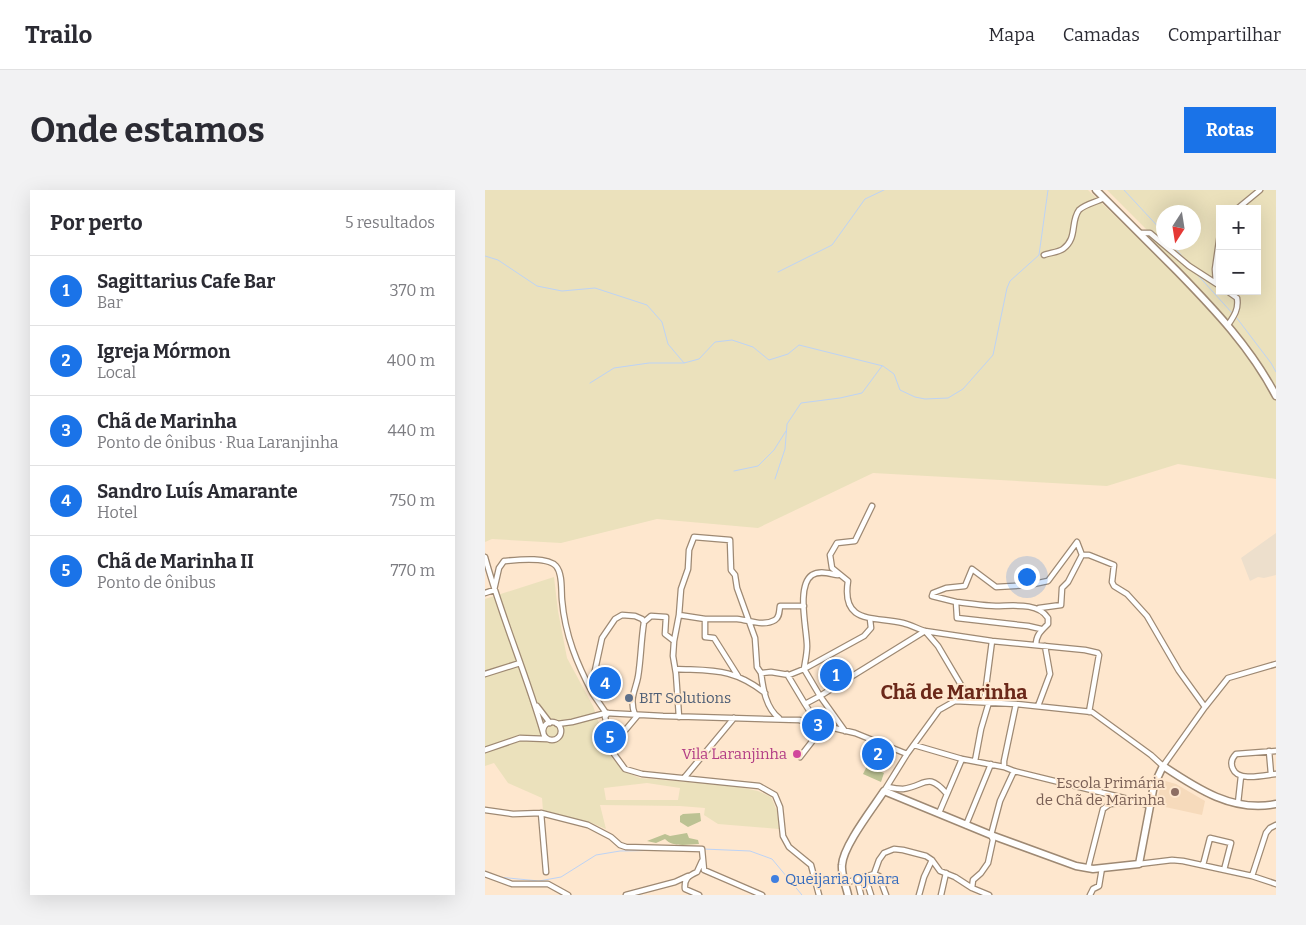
<!DOCTYPE html>
<html lang="pt">
<meta charset="utf-8">
<style>
:root{--surface:#fff;--page:#f2f2f3;--text:#2b2b33;--muted:#7c7c81;--line:#e1e1e2;--accent:#1a73e8}
body{margin:0;font-family:Bitter,serif;background:var(--page);color:var(--text)}
.controls{position:absolute;right:15px;top:15px;display:grid;overflow:hidden;border-radius:0px;box-shadow:0 5px 20px #0002}
.controls button{width:45px;height:45px;display:grid;place-items:center;padding:0;border:0;border-bottom:1px solid var(--line);background:var(--surface);color:var(--text);font:25px sans-serif}
.compass{position:absolute;left:671px;top:15px;width:45px;height:45px;border-radius:50%;background:var(--surface);box-shadow:0 5px 20px #0002;rotate:192deg}
.you{position:absolute;left:541px;top:386px;width:18px;height:18px;margin:-12px;border:4px solid #fff;border-radius:50%;background:#1a73e8;box-shadow:0 0 0 8px #1a73e833}
.badge{display:grid;place-items:center;width:32px;height:32px;border-radius:50%;background:var(--accent);color:#fff;font-size:16px;font-weight:700}
.pin{position:absolute;translate:-50% -50%;border:2px solid #fff;box-shadow:0 1px 5px #0006}
.list{margin:0;padding:0;list-style:none}
h2{display:flex;justify-content:space-between;align-items:center;height:65px;margin:0;padding:0 20px;font-size:21px}
h2 small{font-size:16px;font-weight:400;color:var(--muted)}
.list li{display:grid;grid-template-columns:32px 1fr auto;gap:15px;align-items:center;box-sizing:border-box;height:70px;padding:0 20px;border-top:1px solid var(--line)}
.list b{display:block;font-size:19px;white-space:nowrap}
.list p{margin:0;font-size:16px;white-space:nowrap;color:var(--muted)}
.list em{font-size:16px;font-style:normal;color:var(--muted)}
.map{position:relative;flex:none;width:791px;height:705px;overflow:hidden;border-radius:0px}
header{display:flex;align-items:center;gap:30px;box-sizing:border-box;height:70px;padding:0 25px;background:var(--surface);border-bottom:1px solid var(--line)}
header strong{font-size:24px}
nav{display:flex;gap:28px;margin-inline-start:auto;font-size:18px}
.intro{display:flex;align-items:center;justify-content:space-between;box-sizing:border-box;height:120px;padding:0 30px}
h1{margin:0;font-size:35px}
.button{padding:12px 22px;border-radius:0px;background:var(--accent);color:#fff;font-size:18px;font-weight:700}
main{display:flex;gap:30px;padding:0 30px}
aside{flex:1;background:var(--surface);border-radius:0px;box-shadow:0 5px 20px #0002}
.map>svg:first-child{display:block}
</style>
<header>
<strong>Trailo</strong>
<nav><a>Mapa</a><a>Camadas</a><a>Compartilhar</a></nav>
</header>
<div class="intro"><h1>Onde estamos</h1><a class="button">Rotas</a></div>
<main>
<aside>
<h2>Por perto<small>5 resultados</small></h2>
<ul class="list">
<li><span class="badge">1</span><div><b>Sagittarius Cafe Bar</b><p>Bar</p></div><em>370 m</em></li>
<li><span class="badge">2</span><div><b>Igreja Mórmon</b><p>Local</p></div><em>400 m</em></li>
<li><span class="badge">3</span><div><b>Chã de Marinha</b><p>Ponto de ônibus · Rua Laranjinha</p></div><em>440 m</em></li>
<li><span class="badge">4</span><div><b>Sandro Luís Amarante</b><p>Hotel</p></div><em>750 m</em></li>
<li><span class="badge">5</span><div><b>Chã de Marinha II</b><p>Ponto de ônibus</p></div><em>770 m</em></li>
</ul>
</aside>
<div class="map">
<svg width="791" height="705" viewBox="0 0 791 705">
<rect width="100%" height="100%" fill="#fee7ce"/>
<path fill="#f6dabb" d="M677,590l14,4 29,17 -3,14 -46,-10z"/>
<path fill="#eddfcc" d="M791,343v42l-12,3 -6,-1 -8,4 -9,-23z"/>
<path fill="#bcc293" d="M382,576l17,7 -3,9 -18,-8z
M215,623l1,8 -13,6 -8,-5v-6l3,-2z
M202,643l2,5 9,2 1,4c-10,0 -26,4 -34,-5l-9,4 -9,-2 18,-7 5,2z"/>
<path fill="#ebe1bc" fill-rule="evenodd" d="M0,0h603l50,48 9,-8 -40,-40h169v289l-98,-15 -71,22 -234,-13 -115,55 -101,-9 -96,24 -69,-4 -7,3zM735,19h37v82h-37zM678,22h30v30h-30z
M69,387l4,34 9,47 26,48 17,49 13,16 17,7 94,8 24,5 13,6 6,14 2,18 -61,-5 -14,-9 1,-7 -25,-2 -80,-1 6,24 -17,-7 -46,-11 -1,-13 -34,-15 -14,-20 -9,3v-167zM162,593l33,5 -2,12h-72l-2,-12z"/>
<g fill="none" stroke-linecap="round" stroke-linejoin="round">
<path stroke="#bdd3f5" stroke-width="1" d="M639,0l39,42
M686,52l14,18
M0,66l13,4 39,26 25,5 33,-3 52,17 15,17 6,22 16,19 15,-4 16,-17 17,-2 21,7 16,13 19,-6 11,-9 84,21 11,8 6,16 15,7 10,2 23,-1 15,-9 30,-34 14,-67 3,-7 29,-26 9,-65
M293,82l54,-27 33,-46 19,-9
M710,82l38,42
M751,127l35,46 5,9
M105,193l24,-15 35,-5h35
M249,281l24,-5 16,-16 12,-19
M290,289l10,-30 2,-25 14,-21 39,-5 22,-5 20,-27
M218,659l47,2 22,8 30,36
M13,687l41,4 22,-4 35,-22 24,-4 52,-1"/>
<g stroke="#9e8973" stroke-width="7">
<path id="street" d="M752,19l23,-19
M654,43h11l39,33 31,20
M559,65c5,-2 15,-3 19,-6 15,-11 7,-27 16,-39 6,-6 18,-8 25,-12
M731,93l-1,-14 5,-35
M742,101l10,7c2,11 -3,18 -9,27
M387,316l-17,35 -18,2 -7,12 2,13 16,13c-7,44 26,35 55,42 8,2 15,6 22,8
M597,365h7l25,10 -2,17 2,4 13,8 20,22 32,55 26,36
M0,367c16,59 41,116 58,175
M0,403l9,-3 5,-22 5,-7c12,-1 43,-5 52,5 7,8 5,25 6,34 3,35 15,64 31,94
M471,412l-24,-6 1,-3 13,-5 19,-2 7,-17 24,18 33,-2 19,-4 29,-39 5,13
M554,418l22,-3 1,-17 6,-6 14,-27
M194,425l26,4v18l9,1 24,38
M220,429c11,0 21,0 32,0 12,1 26,8 38,1 5,-3 4,-9 5,-14h24
M385,429l1,9 -7,8 -60,33 16,27 105,-65
M189,451l5,-26 2,-26 7,-20 1,-19 5,-13 36,3 1,30 4,5 2,13 18,50 2,29 4,6 10,-1 18,3 15,-6c1,-7 3,-15 3,-23 0,-16 -11,-60 5,-71 8,-5 18,-1 26,0
M551,455c0,-10 5,-14 12,-21v-6c-10,-16 -36,-12 -52,-12 -13,0 -27,-3 -40,-4l1,16 71,8 13,3
M191,479c38,2 57,-1 89,24
M276,483c2,16 5,35 18,45
M0,484l35,-11
M302,484l18,30
M489,510l-6,-3 -4,-7 -26,-44 -13,-15 67,10 93,9 13,3 1,2 -10,57
M499,512l8,-61
M52,516l13,17
M553,516l12,-32 -5,-28
M121,523l-13,-19 -1,-10 10,-46 13,-19 7,-4 13,1 7,3 2,3
M123,523l-3,4 1,4 8,33 11,15 17,5 117,12 16,9 5,12 3,29 6,11 22,18 8,30
M150,525c-6,-17 0,-23 3,-38 3,-18 3,-37 6,-55l7,-6 15,1 -1,17 9,7 -1,15 3,18 3,43
M58 541a9 9 0 1 1 18 0a9 9 0 1 1-18 0Z
M332,533l-12,-19 15,-8 25,35
M72,534l15,-2 34,-9 57,3 136,4 56,13 52,21
M429,555l48,14 42,8
M127,556l26,-31
M0,560l35,-12 27,1
M784,561l2,23
M791,561l-40,3c-4,4 -6,9 -3,15 5,13 32,6 43,5
M315,567l24,-31
M490,571l6,-32 8,-27
M529,581l114,28 22,7
M199,588l50,-60
M402,597c5,1 11,2 16,2 23,-3 24,-18 44,5
M399,601l23,-37 32,-44 16,-9 61,3 76,8 59,43 12,11 42,-59 23,-29 48,-14
M753,613l3,-27
M0,620l28,4 28,-1 47,12 23,12 9,8 6,2 76,2 2,21 58,25
M56,623l5,59
M454,623l23,-54
M481,635l25,-61
M654,674l33,-4 11,1 69,15 24,8
M718,675l7,-27 21,5 -7,27
M603,678l15,-59 7,-5 23,-2
M0,684l27,10h36l20,11
M389,684l5,-14 5,-7 10,-4 9,1 23,6 6,4 8,11 15,6 17,11
M389,684l5,2 7,19
M380,686l6,19
M767,686l14,-43 4,-5 6,-3
M372,689l4,16
M360,693l29,-9
M141,705l49,-13 13,-6
M214,705l-14,-6c-1,-10 3,-13 12,-17l5,-11
M434,705l5,-18 8,-17
M456,705l5,-22
M504,705l-17,-7 1,-8 8,-7 7,-10 5,-23 -2,-5 9,-34 14,-30 -10,-4v-6l12,-57
M605,705l3,-6 6,-3 3,-18"/>
</g>
<g stroke="#9e8973" stroke-width="9">
<path id="secondary" d="M611,0c27,27 54,54 81,81 38,39 74,77 99,125
M363,705c-2,-9 -7,-21 -6,-30 1,-19 31,-57 42,-74l107,44 85,31 17,3 46,-5 15,-79 9,-19c33,22 70,47 113,38"/>
</g>
<use href="#street" stroke="#fff" stroke-width="4.5"/>
<use href="#secondary" stroke="#fff" stroke-width="6"/>
</g>
<circle fill="#5c6f8a" stroke="#fee7ce" stroke-width="2" cx="144" cy="508" r="5"/>
<circle fill="#d1479c" stroke="#fee7ce" stroke-width="2" cx="312" cy="564" r="5"/>
<circle fill="#8d6e63" stroke="#fee7ce" stroke-width="2" cx="690" cy="602" r="5"/>
<circle fill="#3f7fe0" stroke="#fee7ce" stroke-width="2" cx="290" cy="689" r="5"/>
<g text-anchor="middle" dominant-baseline="central" stroke-width="4" stroke-linejoin="round" paint-order="stroke">
<g font-size="15" fill="#4e5e75" stroke="#fee7ce" text-anchor="start">
<text x="154" y="508">BIT Solutions</text>
</g>
<g font-size="15" fill="#b23c85" stroke="#fee7ce" text-anchor="end">
<text x="302" y="564">Vila Laranjinha</text>
</g>
<g font-size="15" fill="#785e54" stroke="#fee7ce" text-anchor="end">
<text x="680" y="593">Escola Primária<tspan x="680" dy="17">de Chã de Marinha</tspan></text>
</g>
<g font-size="15" fill="#366cbe" stroke="#fee7ce" text-anchor="start">
<text x="300" y="689">Queijaria Ojuara</text>
</g>
<g font-size="20" font-weight="bold" fill="#6b2819" stroke="#fee7ce">
<text x="469" y="502">Chã de Marinha</text>
</g>
</g>
</svg>
<div class="controls">
<button>+</button>
<button>−</button>
</div>
<svg class="compass" viewBox="-18 -18 36 36"><path d="M0-13l5 13h-10z" fill="#e53935"/><path d="M0 13l5-13h-10z" fill="#7c7c81"/></svg>
<div class="you"></div>
<div class="pin badge" style="left:351px;top:485px">1</div>
<div class="pin badge" style="left:393px;top:564px">2</div>
<div class="pin badge" style="left:333px;top:535px">3</div>
<div class="pin badge" style="left:120px;top:493px">4</div>
<div class="pin badge" style="left:125px;top:547px">5</div>
</div>
</main>
